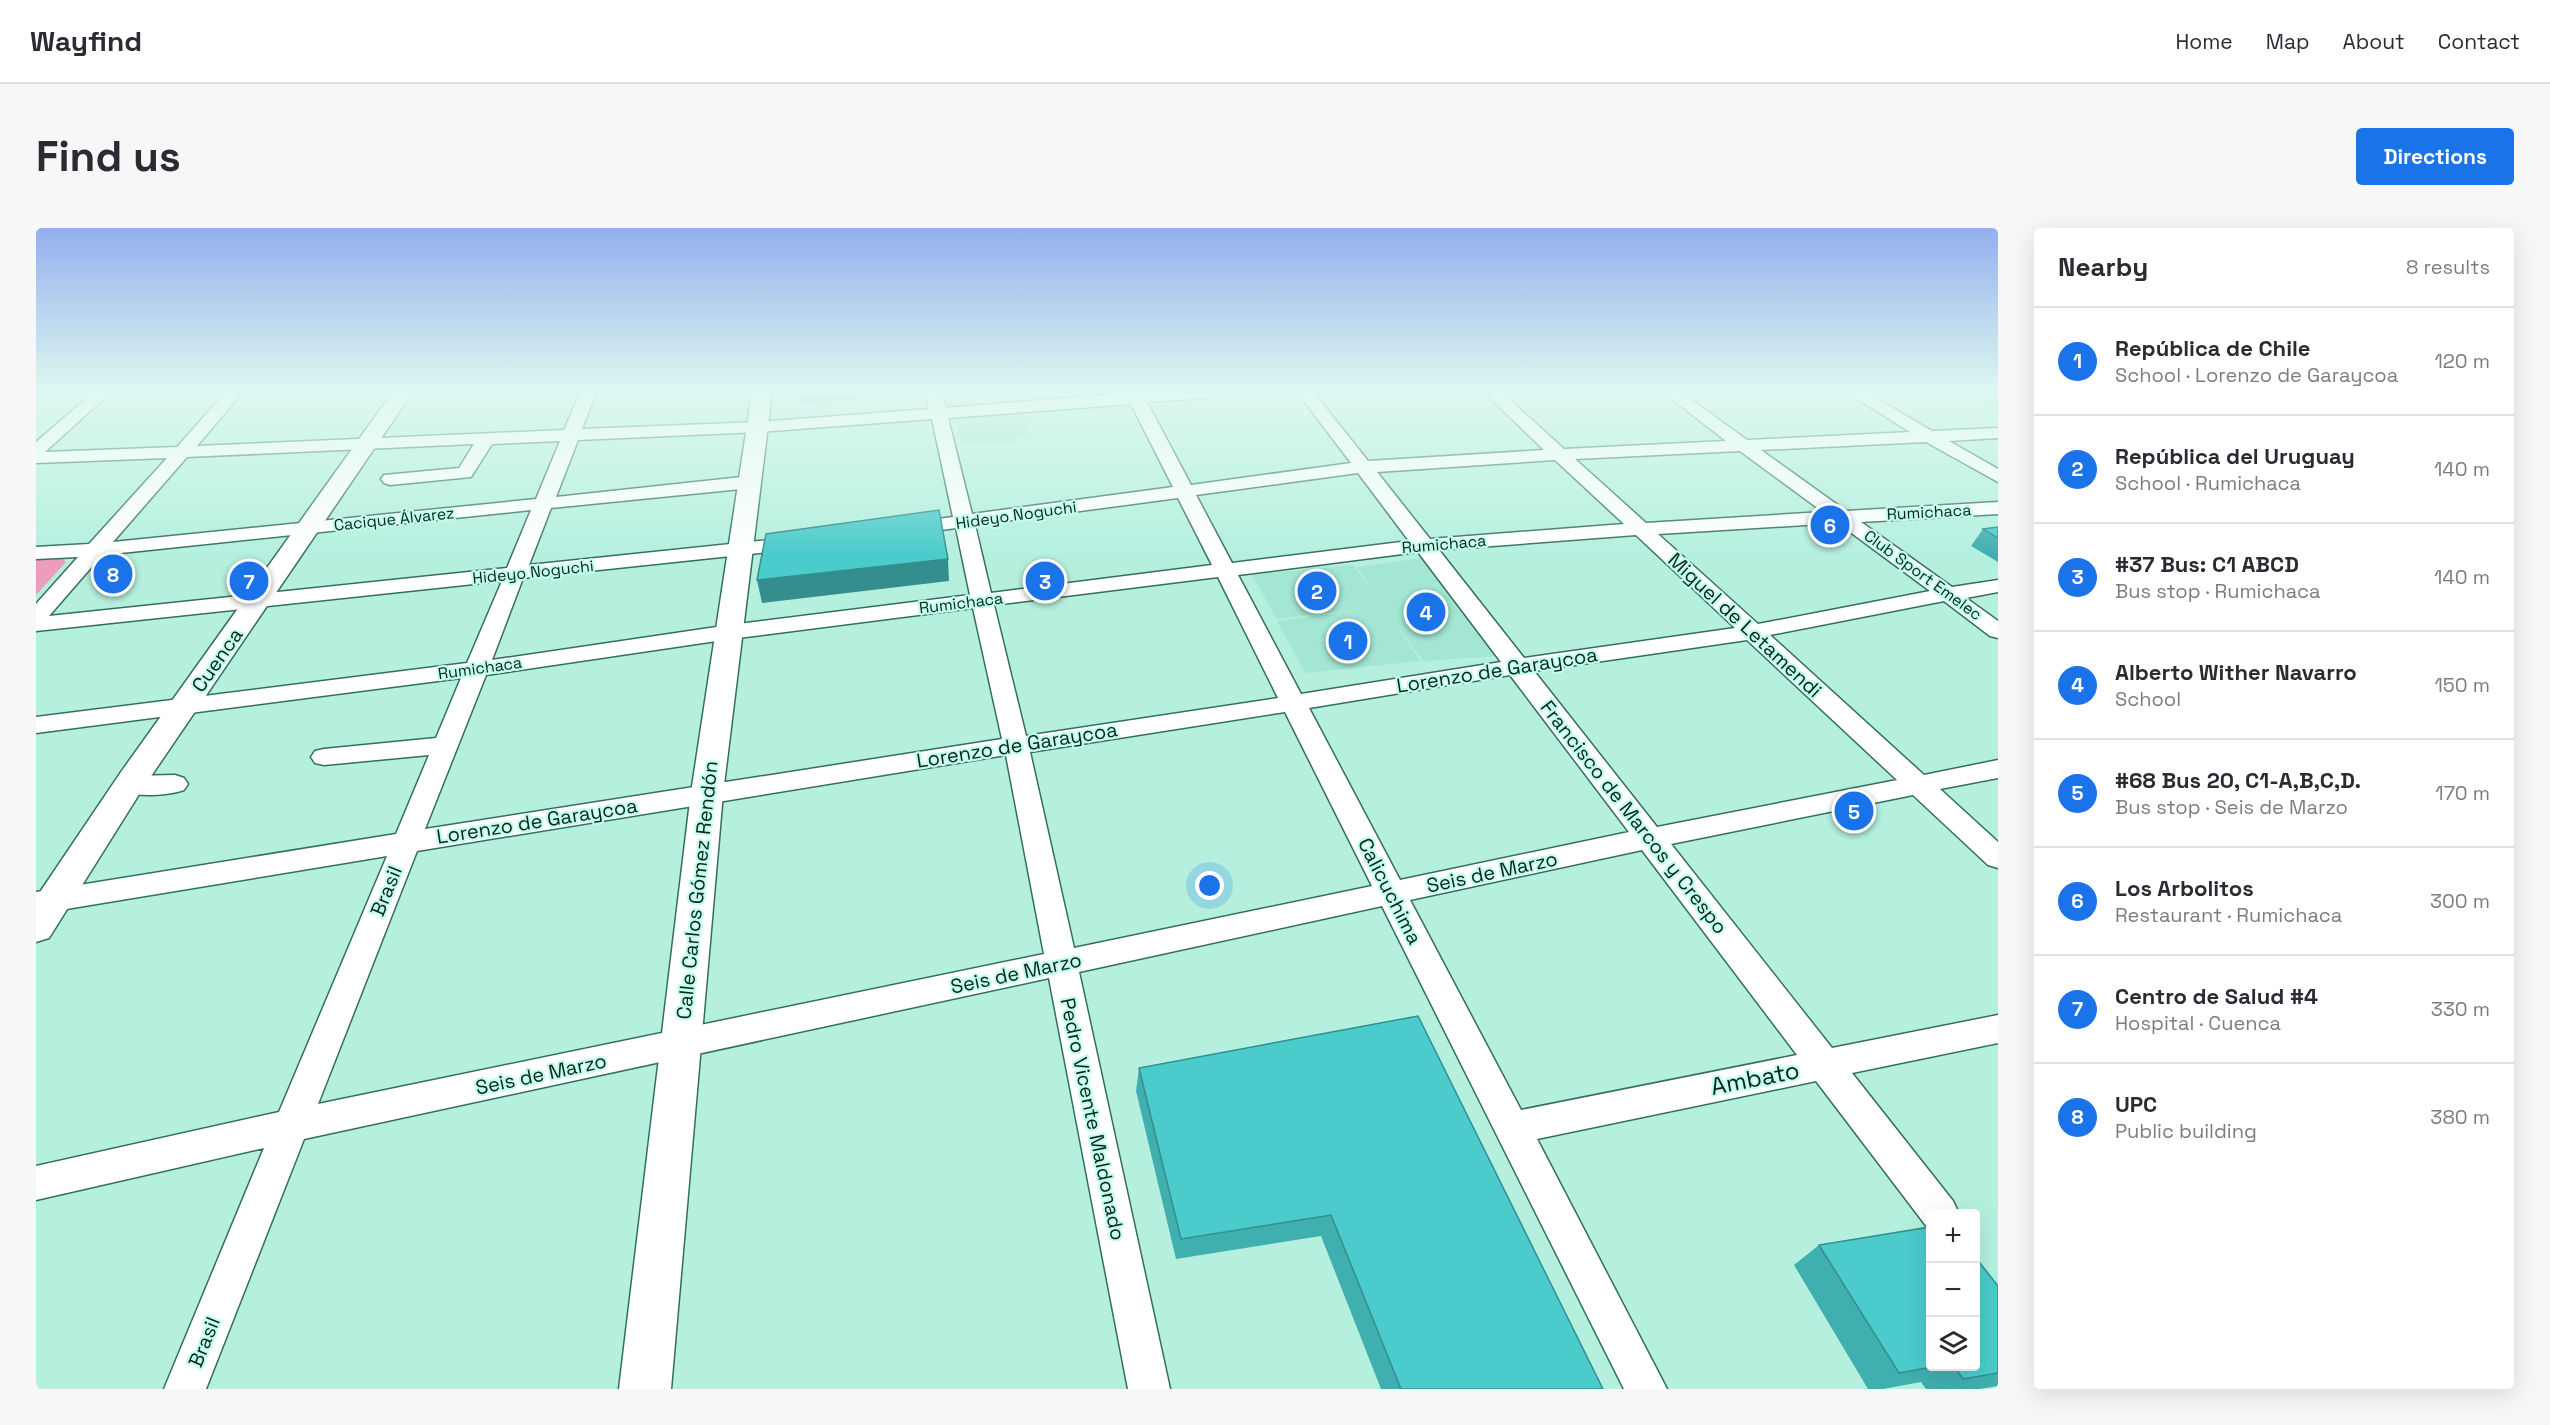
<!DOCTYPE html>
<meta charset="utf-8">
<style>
:root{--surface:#fff;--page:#f7f7f7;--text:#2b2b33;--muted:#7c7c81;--line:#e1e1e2;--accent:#1a73e8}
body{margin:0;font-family:"Space Grotesk",sans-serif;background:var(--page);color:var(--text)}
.controls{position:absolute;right:18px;bottom:18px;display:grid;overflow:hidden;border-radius:6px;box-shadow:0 6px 24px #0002}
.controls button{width:54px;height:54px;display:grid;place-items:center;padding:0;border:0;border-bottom:2px solid var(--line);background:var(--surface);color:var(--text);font:30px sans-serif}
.you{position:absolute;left:1174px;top:658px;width:21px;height:21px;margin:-15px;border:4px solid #fff;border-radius:50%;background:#1a73e8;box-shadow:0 0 0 9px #1a73e833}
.badge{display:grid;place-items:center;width:39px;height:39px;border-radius:50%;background:var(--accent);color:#fff;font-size:20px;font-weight:700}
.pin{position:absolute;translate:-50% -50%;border:3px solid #fff;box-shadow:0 2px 6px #0006}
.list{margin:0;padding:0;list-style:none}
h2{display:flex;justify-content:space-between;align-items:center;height:78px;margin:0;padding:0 24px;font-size:26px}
h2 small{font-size:20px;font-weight:400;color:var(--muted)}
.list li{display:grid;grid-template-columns:39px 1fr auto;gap:18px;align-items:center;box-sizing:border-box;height:108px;padding:0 24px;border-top:2px solid var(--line)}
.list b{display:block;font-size:22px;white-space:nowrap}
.list p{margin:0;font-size:20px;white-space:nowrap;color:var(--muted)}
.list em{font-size:20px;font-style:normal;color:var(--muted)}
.icon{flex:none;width:33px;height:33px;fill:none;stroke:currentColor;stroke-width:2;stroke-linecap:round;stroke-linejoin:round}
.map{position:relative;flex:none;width:1962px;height:1161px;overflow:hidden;border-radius:6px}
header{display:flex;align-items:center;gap:36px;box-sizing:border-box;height:84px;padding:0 30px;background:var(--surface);border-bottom:2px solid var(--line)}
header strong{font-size:28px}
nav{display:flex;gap:33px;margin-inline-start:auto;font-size:21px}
.intro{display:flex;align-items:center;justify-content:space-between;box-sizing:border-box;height:144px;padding:0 36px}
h1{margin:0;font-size:42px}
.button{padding:15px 27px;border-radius:6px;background:var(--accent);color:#fff;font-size:21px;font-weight:700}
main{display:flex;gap:36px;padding:0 36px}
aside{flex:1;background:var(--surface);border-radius:6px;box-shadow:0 6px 24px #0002}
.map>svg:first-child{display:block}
</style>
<header>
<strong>Wayfind</strong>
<nav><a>Home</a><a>Map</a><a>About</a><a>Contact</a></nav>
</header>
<div class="intro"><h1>Find us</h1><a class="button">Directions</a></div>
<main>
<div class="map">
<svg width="1962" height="1161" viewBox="0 0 1962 1161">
<rect width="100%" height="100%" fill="#b5f0df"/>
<path fill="#a2e6d3" d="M1923,165h39v21z
M987,185l8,22 -17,1 1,6 -54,2 -5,-25z
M1386,330l77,98 -76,5 -28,-39 25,39 -115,12 -28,-52 104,-14 -104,12 -25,-44 101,-10 21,28 -17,-26z"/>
<path fill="#eb9dbb" d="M27,331l3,3 -30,33v-35z"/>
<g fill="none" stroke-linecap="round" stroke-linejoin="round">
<g stroke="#356e5f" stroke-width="3">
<path id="minor" d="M57,165h17l-65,59 132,-5 48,-54h17l-45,53 367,-16 16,-37h16l-14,36 177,-7 170,-13 -3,-16h16l4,15 180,-15h88l-2,3 -6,2 -59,4 44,83 160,-22 -53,-70h16l54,68 176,-11 -59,-57h17l62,56 162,-8 -62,-48h18l65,47 163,-8 -62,-39h19l65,38 66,-3v10l-49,3 49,28v13l-72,-40 -165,8 85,61 152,-9v12l-137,8 91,65 46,-7v12l-32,6 32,23v17l-8,-2 -46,-35 -174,34 154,140 74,-15v18l-58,11 58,53v26l-10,-3 -75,-70 -242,49 161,204 166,-33v28l-146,30 101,128 6,13h-29v14l-3,-1 -111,-146 -279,58 130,250h-43l-242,-483 -303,66 91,417h-42l-79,-411 -745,161 -98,250h-42l100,-241 -228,52v-34l243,-54 108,-256 -351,58v-22l360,-58 33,-79 -105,10 -9,-2 -4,-6 4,-6 9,-2 112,-11 25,-60 -425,55v-16l431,-54 35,-82 -466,50v-27l42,-47 -42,2v-12l53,-3 78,-86 -131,5v-21zM1095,176l42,83 -201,27 -24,-96zM896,191l21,98 -48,6 -7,2 -3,4 3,4 7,2 51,-7 14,67 -240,30 -238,35 31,-82 275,-29 7,-2 3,-4 -3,-4 -7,-2 -269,28 22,-57 200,-20 7,-2 2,-4 -2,-4 -7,-2 -195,21 22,-57 181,-8zM524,213l-24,58 -423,43 74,-85 287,-13 -15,24 -75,7 -3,4 3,4 6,2 81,-8 21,-33zM1704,223l83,61 -177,11 -71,-64zM1519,232l69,64 -194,15 -53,-67zM1322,245l51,68 -177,22 -36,-68zM1142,270l34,67 -221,28 -16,-68zM495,282l-24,58 -458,48 53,-61zM1802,295l92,68 -172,33 -100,-90zM1600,307l99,93 -211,30 -85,-108zM1382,324l83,110 -200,32 -63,-119zM1182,349l60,121 -252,38 -32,-131zM937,380l29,131 -577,90 61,-154 244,-36zM1711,412l150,140 -240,47 -123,-156zM1474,447l119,157 -229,48 -91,-172zM1249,484l87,174 -298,62 -44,-196zM970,527l38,199 -726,150 99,-253zM1606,622l155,205 -276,55 -111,-210z
M139,547l9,3 4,6 -4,6c-18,6 -46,7 -64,1l-4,-6 4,-6 9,-3z"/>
</g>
<g stroke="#356e5f" stroke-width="3">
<path id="major" d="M356,165h20l-269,395 -94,150 -13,4v-44l85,-126z
M716,165h20l-49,400 -52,596h-52l72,-596z"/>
</g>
<use href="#minor" fill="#fff" fill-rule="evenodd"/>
<use href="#major" fill="#fff" fill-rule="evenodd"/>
</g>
<path fill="#40afaf" d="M761,165h97v4l-95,6z
M1962,299v35l-27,-16 12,-17z
M1103,840l464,321h-222l-60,-153 -145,23 -40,-168z
M1783,1017l111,121h46l22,-80v100l-19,3h-53l-5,-7 -38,7h-15l-74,-124z"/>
<path fill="#348e8e" d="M912,331l1,22 -187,22 -5,-23z"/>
<path fill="#4bcbcb" stroke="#348e8e" stroke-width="1.5" d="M903,282l9,49 -191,21 9,-46z
M1962,299v11l-15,-9z
M1382,788l185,373h-202l-70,-174 -150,24 -42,-171z
M1894,999v139h8l-39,7 -80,-128z
M1940,1030l22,28v87l-35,6 -9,-13h22z"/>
<linearGradient id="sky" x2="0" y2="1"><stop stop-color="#95afed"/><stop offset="0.5" stop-color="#def8f1"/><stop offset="1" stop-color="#def8f1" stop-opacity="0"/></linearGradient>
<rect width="1962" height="327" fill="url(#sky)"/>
<g text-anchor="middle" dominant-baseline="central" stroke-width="4.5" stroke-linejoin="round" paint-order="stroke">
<g font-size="16" fill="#0c241e" stroke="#c2feec">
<text transform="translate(1893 284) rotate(-3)">Rumichaca</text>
<text transform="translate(980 287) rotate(-8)">Hideyo Noguchi</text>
<text transform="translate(358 291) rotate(-6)">Cacique Álvarez</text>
<text transform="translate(1408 316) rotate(-5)">Rumichaca</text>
<text transform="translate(497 344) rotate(-6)">Hideyo Noguchi</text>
<text transform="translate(1887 347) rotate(36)">Club Sport Emelec</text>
<text transform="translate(925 375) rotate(-7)">Rumichaca</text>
<text transform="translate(444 440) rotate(-8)">Rumichaca</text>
</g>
<g font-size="20" fill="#0c241e" stroke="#c2feec">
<text transform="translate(1709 397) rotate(43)">Miguel de Letamendi</text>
<text transform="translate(181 432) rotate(-55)">Cuenca</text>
<text transform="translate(1461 442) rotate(-9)">Lorenzo de Garaycoa</text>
<text transform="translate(981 517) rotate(-9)">Lorenzo de Garaycoa</text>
<text transform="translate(1598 589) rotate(52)">Francisco de Marcos y Crespo</text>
<text transform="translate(501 593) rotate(-9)">Lorenzo de Garaycoa</text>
<text transform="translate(1456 644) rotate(-12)">Seis de Marzo</text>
<text transform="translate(661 662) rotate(-84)">Calle Carlos Gómez Rendón</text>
<text transform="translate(350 663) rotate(-68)">Brasil</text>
<text transform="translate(1354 663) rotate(63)">Calicuchima</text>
<text transform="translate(980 745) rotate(-12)">Seis de Marzo</text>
<text transform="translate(505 846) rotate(-12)">Seis de Marzo</text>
<text transform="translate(1057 891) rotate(78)">Pedro Vicente Maldonado</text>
<text transform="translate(168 1114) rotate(-68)">Brasil</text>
</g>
<g font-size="24" fill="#0c241e" stroke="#c2feec">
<text transform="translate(1719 850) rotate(-11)">Ambato</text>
</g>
</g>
</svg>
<div class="controls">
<button>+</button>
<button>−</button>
<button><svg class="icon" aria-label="layers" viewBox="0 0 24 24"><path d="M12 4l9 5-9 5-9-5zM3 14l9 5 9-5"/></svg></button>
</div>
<div class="you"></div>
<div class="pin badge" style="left:1312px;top:413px">1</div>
<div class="pin badge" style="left:1281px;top:363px">2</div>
<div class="pin badge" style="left:1009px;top:353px">3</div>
<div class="pin badge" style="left:1390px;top:384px">4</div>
<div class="pin badge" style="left:1818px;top:583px">5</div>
<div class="pin badge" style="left:1794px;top:297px">6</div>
<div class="pin badge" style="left:213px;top:353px">7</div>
<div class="pin badge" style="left:77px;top:346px">8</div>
</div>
<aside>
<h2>Nearby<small>8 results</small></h2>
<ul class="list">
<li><span class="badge">1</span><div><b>República de Chile</b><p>School · Lorenzo de Garaycoa</p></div><em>120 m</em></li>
<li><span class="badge">2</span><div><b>República del Uruguay</b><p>School · Rumichaca</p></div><em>140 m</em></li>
<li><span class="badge">3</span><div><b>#37 Bus: C1 ABCD</b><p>Bus stop · Rumichaca</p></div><em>140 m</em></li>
<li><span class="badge">4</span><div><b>Alberto Wither Navarro</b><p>School</p></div><em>150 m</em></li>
<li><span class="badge">5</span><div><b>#68 Bus 20, C1-A,B,C,D.</b><p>Bus stop · Seis de Marzo</p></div><em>170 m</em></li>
<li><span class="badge">6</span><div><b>Los Arbolitos</b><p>Restaurant · Rumichaca</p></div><em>300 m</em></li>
<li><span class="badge">7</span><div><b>Centro de Salud #4</b><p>Hospital · Cuenca</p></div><em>330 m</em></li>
<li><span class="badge">8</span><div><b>UPC</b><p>Public building</p></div><em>380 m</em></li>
</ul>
</aside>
</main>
